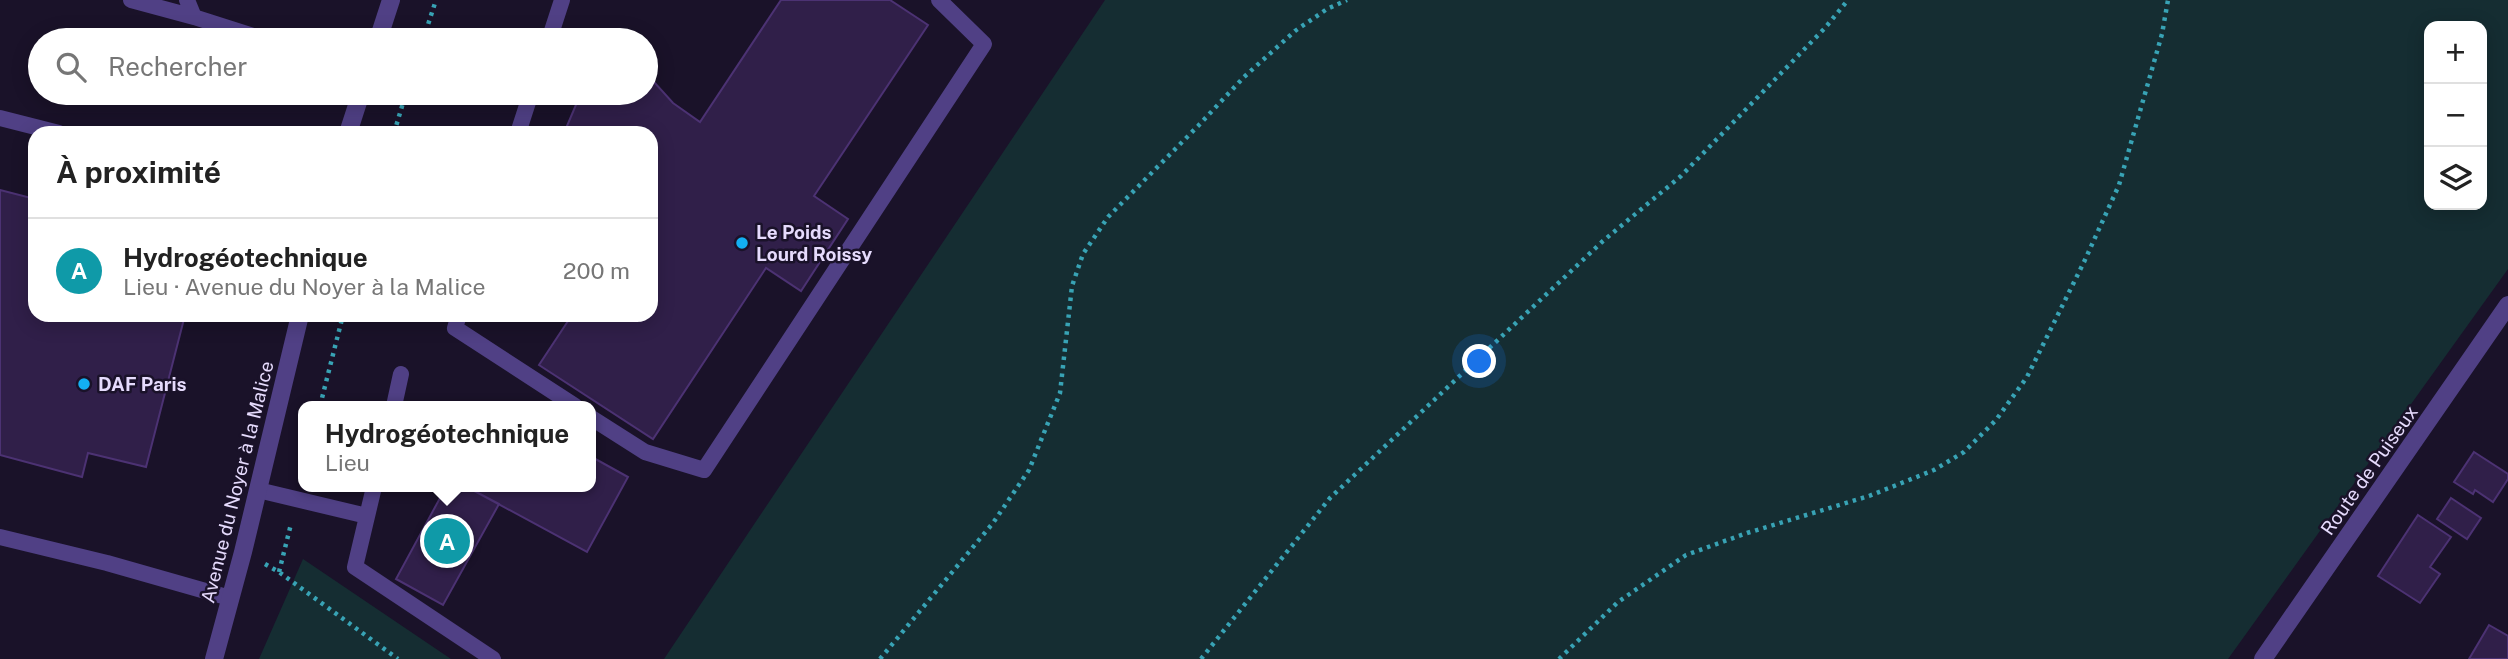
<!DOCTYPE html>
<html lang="fr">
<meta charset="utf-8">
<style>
:root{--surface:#fff;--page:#f6f6f6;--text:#222;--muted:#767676;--line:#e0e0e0;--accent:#1a73e8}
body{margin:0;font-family:"Public Sans",sans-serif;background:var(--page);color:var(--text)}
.controls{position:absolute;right:21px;top:21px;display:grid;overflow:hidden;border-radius:14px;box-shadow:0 4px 18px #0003}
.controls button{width:63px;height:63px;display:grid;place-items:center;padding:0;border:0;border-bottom:2px solid var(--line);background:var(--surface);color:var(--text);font:35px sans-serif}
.you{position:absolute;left:1480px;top:362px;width:24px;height:24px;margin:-18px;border:5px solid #fff;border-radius:50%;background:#1a73e8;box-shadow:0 0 0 10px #1a73e833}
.badge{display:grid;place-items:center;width:46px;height:46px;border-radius:50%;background:var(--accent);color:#fff;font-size:23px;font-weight:700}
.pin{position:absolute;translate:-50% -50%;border:4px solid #fff;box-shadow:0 2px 7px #0006}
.popup{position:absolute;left:298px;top:401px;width:298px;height:91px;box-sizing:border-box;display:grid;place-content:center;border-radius:14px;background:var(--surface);filter:drop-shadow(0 2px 5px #0005);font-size:23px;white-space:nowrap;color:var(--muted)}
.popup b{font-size:26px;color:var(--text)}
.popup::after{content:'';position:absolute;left:50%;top:100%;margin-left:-14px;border:14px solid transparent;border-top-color:var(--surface)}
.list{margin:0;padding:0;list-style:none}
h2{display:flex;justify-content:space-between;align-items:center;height:91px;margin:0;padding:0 28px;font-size:30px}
h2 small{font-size:23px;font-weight:400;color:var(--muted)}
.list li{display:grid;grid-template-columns:46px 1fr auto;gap:21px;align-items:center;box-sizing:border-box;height:105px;padding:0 28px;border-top:2px solid var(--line)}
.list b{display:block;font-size:26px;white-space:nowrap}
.list p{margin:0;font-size:23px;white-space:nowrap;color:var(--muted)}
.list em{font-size:23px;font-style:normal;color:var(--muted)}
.icon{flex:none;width:38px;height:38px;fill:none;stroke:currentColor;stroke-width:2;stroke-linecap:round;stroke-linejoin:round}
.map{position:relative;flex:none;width:2508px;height:659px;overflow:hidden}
.search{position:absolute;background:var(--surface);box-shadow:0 4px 18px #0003;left:28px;top:28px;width:630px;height:77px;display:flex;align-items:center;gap:18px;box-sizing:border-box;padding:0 24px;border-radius:38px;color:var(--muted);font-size:26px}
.panel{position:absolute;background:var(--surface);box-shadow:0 4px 18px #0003;left:28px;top:126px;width:630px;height:196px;border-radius:21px}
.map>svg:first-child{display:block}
</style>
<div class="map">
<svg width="2508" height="659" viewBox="0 0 2508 659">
<rect width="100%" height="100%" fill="#1a1229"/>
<path fill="#152d32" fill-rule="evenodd" d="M1105,0h1403v269l-280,390h-1564zM2429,26h53v179h-53z
M303,559l148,100h-192z"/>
<path fill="#301f49" stroke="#4c3273" stroke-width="2" d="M781,0h109l38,25 -114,171 34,23 -47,72 -35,-23 -113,171 -114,-74 33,-50h79v-118l2,-3 -2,-2v-59h-87l17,-40h65v-20l27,30 27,19z
M607,30l9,10h-13z
M0,190l35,9v116h150l-39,152 -58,-14 -6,24 -82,-22z
M2474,452l34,22v5l-15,23 -18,-12 -2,4 -19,-12z
M590,456l38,21 -41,75 -120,-65h123z
M446,487h21l32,17 -56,101 -47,-26z
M2451,498l30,20 -14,21 -30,-20z
M2418,515l33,22 -21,30 10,7 -20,29 -42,-27z
M2489,625l19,11v23h-39z"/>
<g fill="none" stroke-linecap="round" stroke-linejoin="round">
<path stroke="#38a3b5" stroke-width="4.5" stroke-dasharray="3.5 5" stroke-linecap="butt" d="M423,40l13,-40
M394,133l12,-40
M320,406l23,-91
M265,564l14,8 119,87
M279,572l12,-48
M880,659l113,-136 36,-53 31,-77 12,-107 11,-32 25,-37 90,-91 46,-49 51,-46 32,-22 20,-9
M1201,659l129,-161 273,-257 78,-65 144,-148 23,-28
M1559,659l59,-57 68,-47 61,-22 122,-37 65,-26 30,-18 32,-32 31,-43 57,-115 35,-77 43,-151 6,-34"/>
<path stroke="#504085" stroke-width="16" d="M131,0l63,17
M187,0l7,17 72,23
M549,40l13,-40
M0,118l59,15
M518,133l13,-40
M459,315l-4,13 120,78
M394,406l7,-32
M590,417l55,35 59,18 280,-426 -45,-44
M374,487l-19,80 138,92
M258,490l109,26
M0,537l107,26 123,35"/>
<path stroke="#504085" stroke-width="18" d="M378,40l13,-40
M348,133l13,-40
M214,659l29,-107 57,-237
M2263,659l245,-354"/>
</g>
<g fill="#13aff2" stroke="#1a1229" stroke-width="2.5">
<circle cx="742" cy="243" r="7"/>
<circle cx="84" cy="384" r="7"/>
</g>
<g text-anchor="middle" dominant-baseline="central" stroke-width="5" stroke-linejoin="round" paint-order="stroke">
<g font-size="19" font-weight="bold" fill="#e6dbfd" stroke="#1a1229" text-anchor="start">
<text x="756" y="232">Le Poids<tspan x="756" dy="22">Lourd Roissy</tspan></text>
<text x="98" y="384">DAF Paris</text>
</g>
<g font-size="19" fill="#e6dbfd" stroke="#1a1229">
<text transform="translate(2369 470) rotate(-55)">Route de Puiseux</text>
<text transform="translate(237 482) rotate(-76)">Avenue du Noyer à la Malice</text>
</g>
</g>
</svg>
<div class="controls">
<button>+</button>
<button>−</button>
<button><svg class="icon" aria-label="layers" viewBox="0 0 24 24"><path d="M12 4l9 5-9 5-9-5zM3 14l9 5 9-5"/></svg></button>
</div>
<div class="you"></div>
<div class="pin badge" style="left:447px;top:541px;background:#0f9aa8">A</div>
<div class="popup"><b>Hydrogéotechnique</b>Lieu</div>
<div class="search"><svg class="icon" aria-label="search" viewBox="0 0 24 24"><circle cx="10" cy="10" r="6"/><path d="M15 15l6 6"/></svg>Rechercher</div>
<section class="panel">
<h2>À proximité<small></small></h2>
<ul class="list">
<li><span class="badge" style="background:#0f9aa8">A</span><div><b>Hydrogéotechnique</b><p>Lieu · Avenue du Noyer à la Malice</p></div><em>200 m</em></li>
</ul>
</section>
</div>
